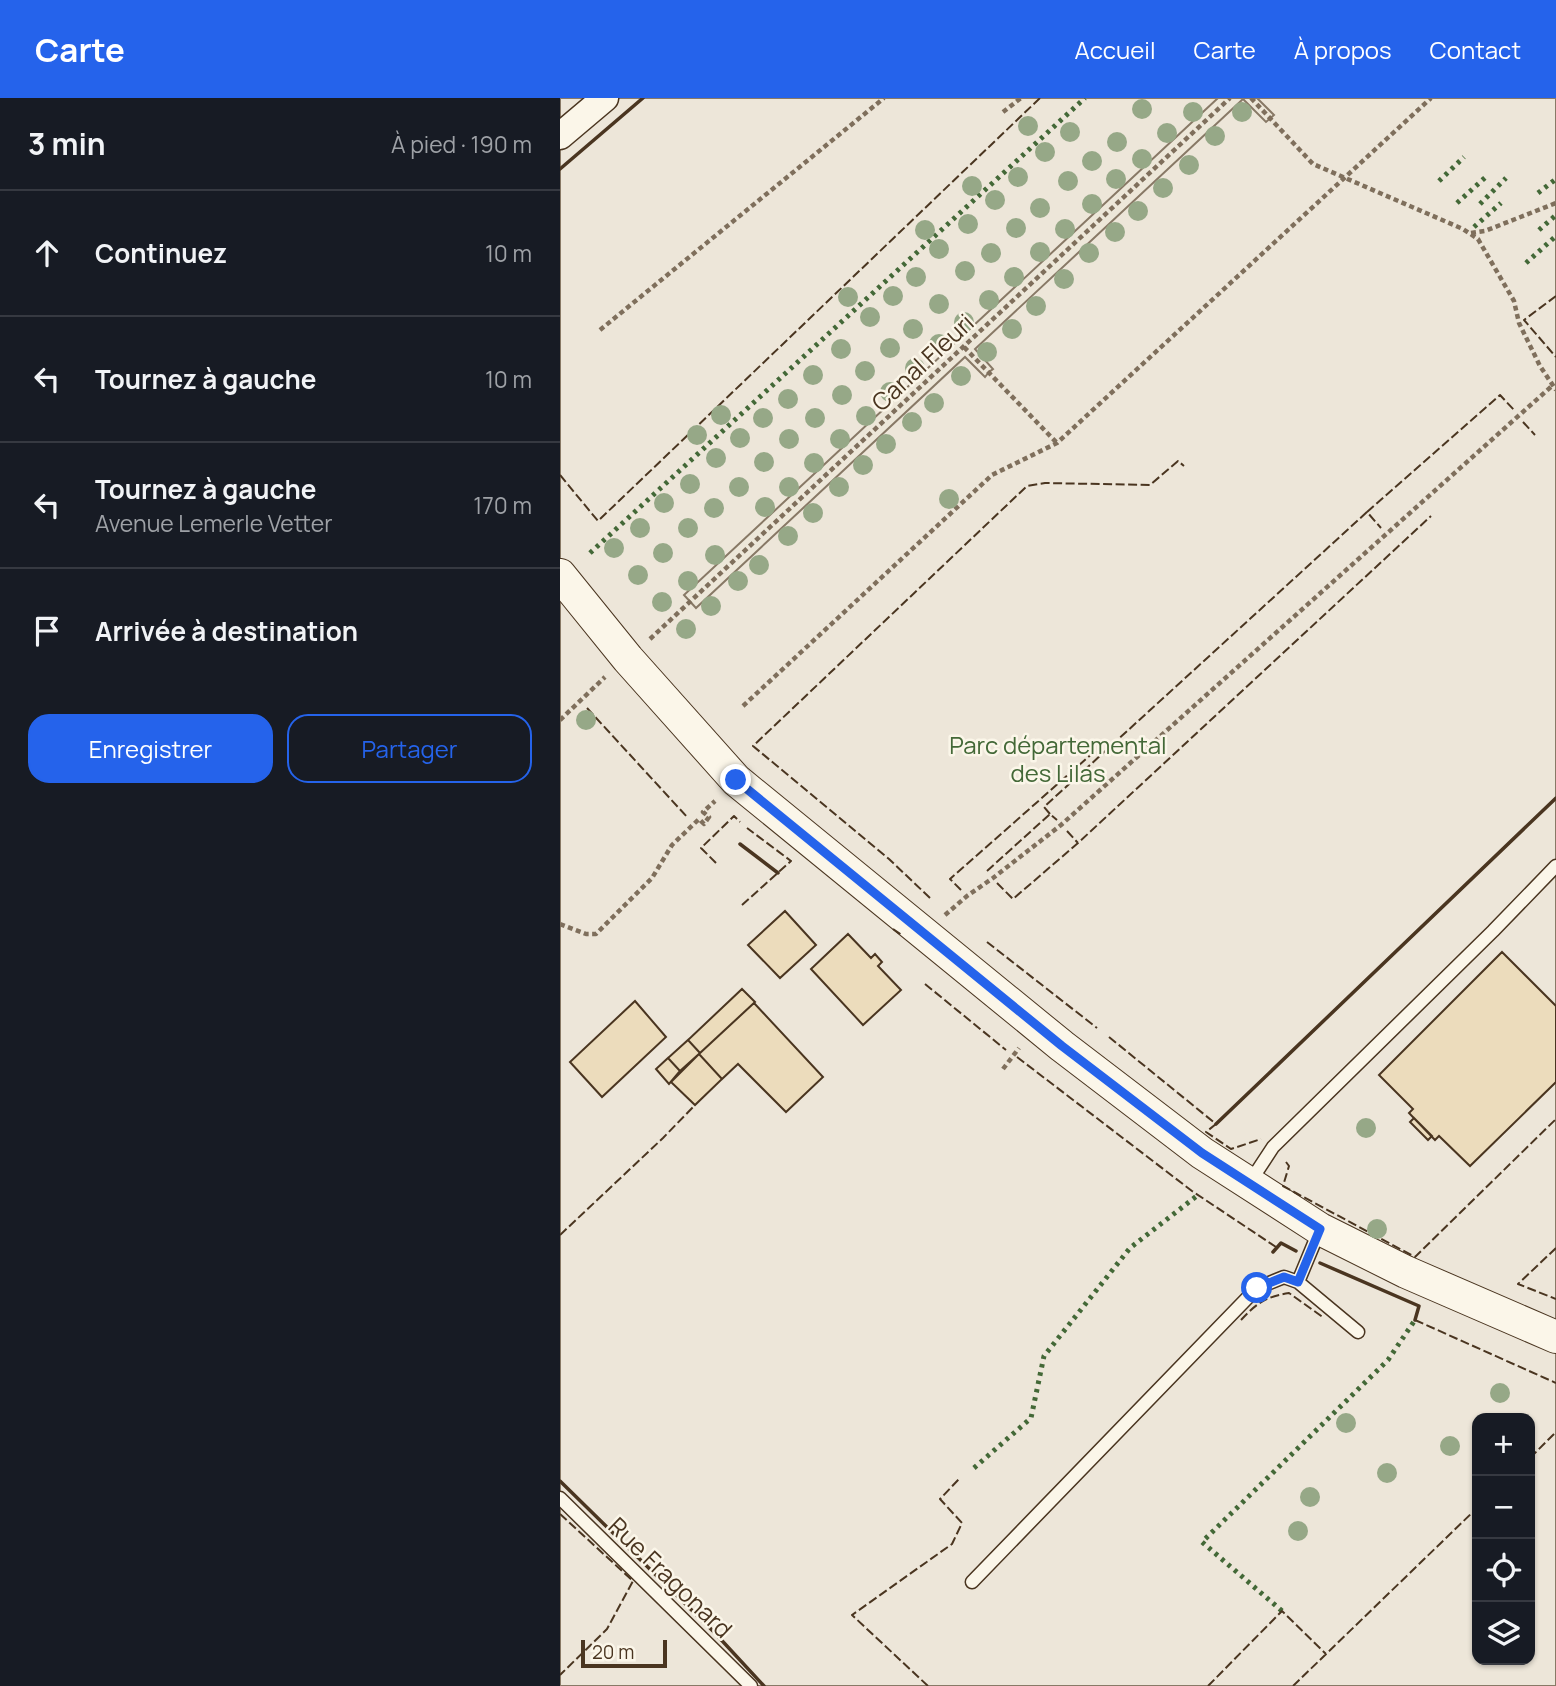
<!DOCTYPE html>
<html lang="fr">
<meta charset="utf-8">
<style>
:root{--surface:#171b24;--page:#242831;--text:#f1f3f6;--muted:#9ea1a6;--line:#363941;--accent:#2563eb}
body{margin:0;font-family:Manrope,sans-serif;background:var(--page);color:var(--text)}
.controls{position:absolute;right:21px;bottom:21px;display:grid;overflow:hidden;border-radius:14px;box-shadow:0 2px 5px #0004}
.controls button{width:63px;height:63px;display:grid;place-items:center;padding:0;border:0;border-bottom:2px solid var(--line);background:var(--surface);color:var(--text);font:35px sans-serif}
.scale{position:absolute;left:21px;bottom:18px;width:86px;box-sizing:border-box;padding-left:7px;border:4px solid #4a3520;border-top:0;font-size:19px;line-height:24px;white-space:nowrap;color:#4a3520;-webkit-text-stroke:5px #fbf6e9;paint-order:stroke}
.stop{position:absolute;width:21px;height:21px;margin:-16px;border:5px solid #2563eb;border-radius:50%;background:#fff}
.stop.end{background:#2563eb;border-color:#fff;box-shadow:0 2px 7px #0008}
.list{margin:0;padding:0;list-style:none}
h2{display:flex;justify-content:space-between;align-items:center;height:91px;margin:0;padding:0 28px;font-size:30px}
h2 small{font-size:23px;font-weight:400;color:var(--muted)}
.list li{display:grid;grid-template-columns:46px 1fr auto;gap:21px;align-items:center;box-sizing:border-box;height:126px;padding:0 28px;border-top:2px solid var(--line)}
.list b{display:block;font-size:26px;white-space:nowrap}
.list p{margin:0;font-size:23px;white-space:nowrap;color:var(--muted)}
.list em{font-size:23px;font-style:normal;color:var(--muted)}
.actions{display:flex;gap:14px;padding:21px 28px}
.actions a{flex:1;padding:16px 0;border:2px solid var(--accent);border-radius:21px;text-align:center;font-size:24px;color:var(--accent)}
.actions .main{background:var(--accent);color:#fff}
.icon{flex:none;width:38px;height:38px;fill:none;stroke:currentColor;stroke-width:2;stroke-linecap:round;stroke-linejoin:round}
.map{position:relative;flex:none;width:996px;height:1588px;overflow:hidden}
header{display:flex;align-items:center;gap:42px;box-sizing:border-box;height:98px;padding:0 35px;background:var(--accent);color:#fff}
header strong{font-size:33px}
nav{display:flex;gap:38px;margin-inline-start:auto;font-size:24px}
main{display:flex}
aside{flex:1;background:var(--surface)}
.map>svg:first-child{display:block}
</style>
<header>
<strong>Carte</strong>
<nav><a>Accueil</a><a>Carte</a><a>À propos</a><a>Contact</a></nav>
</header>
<main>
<aside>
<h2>3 min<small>À pied · 190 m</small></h2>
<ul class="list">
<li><svg class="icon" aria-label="ahead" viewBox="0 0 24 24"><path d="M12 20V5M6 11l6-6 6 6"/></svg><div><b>Continuez</b></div><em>10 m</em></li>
<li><svg class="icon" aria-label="left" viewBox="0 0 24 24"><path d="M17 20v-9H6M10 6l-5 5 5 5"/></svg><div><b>Tournez à gauche</b></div><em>10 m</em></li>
<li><svg class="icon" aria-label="left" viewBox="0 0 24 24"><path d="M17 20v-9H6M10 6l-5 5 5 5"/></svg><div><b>Tournez à gauche</b><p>Avenue Lemerle Vetter</p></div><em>170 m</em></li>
<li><svg class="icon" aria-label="arrive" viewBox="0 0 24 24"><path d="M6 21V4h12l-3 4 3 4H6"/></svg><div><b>Arrivée à destination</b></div></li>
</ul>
<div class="actions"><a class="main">Enregistrer</a><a>Partager</a></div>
</aside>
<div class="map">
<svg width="996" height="1588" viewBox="0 0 996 1588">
<rect width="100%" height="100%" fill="#fbf6e9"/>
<path fill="#ede6d9" stroke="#887966" stroke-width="2" fill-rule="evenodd" d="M0,0h996v1588h-996zM917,1320h53v242h-53z"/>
<path fill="#ede7d9" stroke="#887966" stroke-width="2" d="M658,0h39l17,17 -8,7 -23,-23 -268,250 18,20 -4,3 -4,5 -20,-20 -269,251 -12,-13z"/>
<path fill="#ecdcbc" stroke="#4a3520" stroke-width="2" d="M225,813l31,34 -36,33 -32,-33z
M288,836l23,24 4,-4 7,8 -4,4 23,24 -38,35 -52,-56z
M942,854l54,54v76l-86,84 -31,-30 -4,4 -26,-27 4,-4 -34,-34z
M182,891l13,13 -55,51 -12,-13z
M75,903l31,36 -64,60 -32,-35z
M194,905l69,74 -37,35 -48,-48 -16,15 -23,-25z
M128,942l12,13 -20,18 -12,-13z
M139,956l23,25 -27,26 -24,-23z
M108,960l12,13 -11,13 -13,-15z
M854,1020l18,18 -4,4 -18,-18z"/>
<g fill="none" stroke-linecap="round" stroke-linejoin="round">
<g stroke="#4a3520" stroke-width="15">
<path id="service" d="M690,1084l23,-35 220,-216 63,-65
M738,1184l22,-53
M0,1400l191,188
M412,1484l285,-294 27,-11 14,5 60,50"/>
</g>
<g stroke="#4a3520" stroke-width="29">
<path id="minor" d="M0,38l45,-38"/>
</g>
<g stroke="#4a3520" stroke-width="34">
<path id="tertiary" d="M0,477l68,84 108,121 326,266 140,107 118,76 86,43 150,65"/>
</g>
<path stroke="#7f6f5c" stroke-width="4.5" stroke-dasharray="5 3.5" stroke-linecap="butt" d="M691,0l62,66 150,65 15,10 36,62 5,22 21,43 16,24
M443,14l18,-14
M911,135l14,-2 71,-28
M40,232l284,-232
M404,249l93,96
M90,541l580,-541
M183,608l249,-231 65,-32 374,-345
M0,622l45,-43
M385,817l22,-19 26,-18 68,-53 492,-440
M0,826l26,10h10l56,-56 20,-33 27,-26 5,5 5,-7 -6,-5 12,-11
M443,971l16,-21"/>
<use href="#service" stroke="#fbf6e9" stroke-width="12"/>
<use href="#minor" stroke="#fbf6e9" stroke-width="26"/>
<use href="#tertiary" stroke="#fbf6e9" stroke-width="32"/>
<path stroke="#436837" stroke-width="5" stroke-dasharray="3.5 5" stroke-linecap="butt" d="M879,83l25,-24
M978,95l18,-14
M897,105l31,-28
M920,106l26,-26
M914,129l27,-24
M979,132l17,-15
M966,165l30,-27
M30,455l495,-455
M414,1370l57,-50 13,-62 86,-108 68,-53
M722,1513l-80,-69 186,-182 27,-40"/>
<path stroke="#4a3520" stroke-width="2" stroke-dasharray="9 3.5" stroke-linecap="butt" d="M996,198l-32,24 32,37
M963,324l12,13
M0,377l38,46 442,-423
M807,414l133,-117 14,15
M27,610l101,110
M490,716l-6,-7 323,-295 14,16
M507,733l11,12
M156,765l-15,-15 33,-32 6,6
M427,773l63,-57 7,6
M437,785l16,16 65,-56 353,-327
M401,792l-11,-11 153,-135
M370,800l-41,-39 -136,-113 274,-260 18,-3 105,2 28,-24 6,5
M182,807l49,-44 -44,-33
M333,831l10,7
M427,844l110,86
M365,886l81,66
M549,939l107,87 -10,8 25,17 30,-10
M457,959l175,134 84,56
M726,1064l3,4 -6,20 132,71 141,-138
M0,1137l103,-97 32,-33
M996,1150l-38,36 38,15
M681,1222c16,-17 24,-23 48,-27l35,25
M855,1222l141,63
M970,1360l26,-26
M0,1416l73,67 -26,48 -47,46
M368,1588l-76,-71 100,-71 10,-21 -22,-24 19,-20
M648,1588l74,-75 44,43
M733,1588l184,-178"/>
<path stroke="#4a3520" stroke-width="3.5" d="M0,71l83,-71
M180,746l38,29
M656,1026l340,-326
M713,1154l8,-9 15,8
M760,1165l99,43 -4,14
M0,1383l154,151 50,54"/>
</g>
<g fill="#96a887">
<circle cx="582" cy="11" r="10"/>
<circle cx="633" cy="14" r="10"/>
<circle cx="682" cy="14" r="10"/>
<circle cx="468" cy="28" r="10"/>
<circle cx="510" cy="34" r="10"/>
<circle cx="607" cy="35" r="10"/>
<circle cx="655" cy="38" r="10"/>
<circle cx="557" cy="44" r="10"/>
<circle cx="485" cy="54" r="10"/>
<circle cx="582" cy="61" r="10"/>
<circle cx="532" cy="63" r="10"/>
<circle cx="629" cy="67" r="10"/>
<circle cx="458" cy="79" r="10"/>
<circle cx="556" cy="81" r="10"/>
<circle cx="508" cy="83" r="10"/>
<circle cx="412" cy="88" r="10"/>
<circle cx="603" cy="90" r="10"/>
<circle cx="435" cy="102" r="10"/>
<circle cx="532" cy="106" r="10"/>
<circle cx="480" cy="110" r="10"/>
<circle cx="578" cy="113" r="10"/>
<circle cx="408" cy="126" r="10"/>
<circle cx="456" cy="130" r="10"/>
<circle cx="505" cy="131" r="10"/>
<circle cx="365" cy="132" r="10"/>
<circle cx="555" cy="134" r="10"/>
<circle cx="379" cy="151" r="10"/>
<circle cx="480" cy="154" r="10"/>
<circle cx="431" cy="155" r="10"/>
<circle cx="529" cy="155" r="10"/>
<circle cx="405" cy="173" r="10"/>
<circle cx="356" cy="179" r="10"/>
<circle cx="454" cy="179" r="10"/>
<circle cx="504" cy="181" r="10"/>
<circle cx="333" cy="198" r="10"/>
<circle cx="288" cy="199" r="10"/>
<circle cx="429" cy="202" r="10"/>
<circle cx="379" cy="206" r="10"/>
<circle cx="476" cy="208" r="10"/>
<circle cx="310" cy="219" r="10"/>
<circle cx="404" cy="224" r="10"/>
<circle cx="353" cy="231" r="10"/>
<circle cx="452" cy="231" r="10"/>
<circle cx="379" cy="246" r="10"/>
<circle cx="330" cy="250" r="10"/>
<circle cx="281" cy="251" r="10"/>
<circle cx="427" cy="254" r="10"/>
<circle cx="355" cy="270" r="10"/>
<circle cx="305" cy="273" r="10"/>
<circle cx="253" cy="277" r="10"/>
<circle cx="401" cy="278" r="10"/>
<circle cx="330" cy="294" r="10"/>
<circle cx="282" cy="297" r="10"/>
<circle cx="228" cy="301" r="10"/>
<circle cx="374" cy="305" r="10"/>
<circle cx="161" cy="317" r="10"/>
<circle cx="306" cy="318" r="10"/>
<circle cx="203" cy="320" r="10"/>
<circle cx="255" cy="320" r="10"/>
<circle cx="352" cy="324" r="10"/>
<circle cx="137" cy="337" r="10"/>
<circle cx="180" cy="340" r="10"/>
<circle cx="229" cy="341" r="10"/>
<circle cx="280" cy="341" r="10"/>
<circle cx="326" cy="346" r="10"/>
<circle cx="156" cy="360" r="10"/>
<circle cx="204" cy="364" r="10"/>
<circle cx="254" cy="365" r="10"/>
<circle cx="303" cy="367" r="10"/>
<circle cx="130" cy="386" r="10"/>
<circle cx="179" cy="389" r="10"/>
<circle cx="229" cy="389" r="10"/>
<circle cx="279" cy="389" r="10"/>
<circle cx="389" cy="401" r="10"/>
<circle cx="104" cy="405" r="10"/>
<circle cx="205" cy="409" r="10"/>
<circle cx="154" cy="410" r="10"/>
<circle cx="253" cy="415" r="10"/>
<circle cx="80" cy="430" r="10"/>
<circle cx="128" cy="430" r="10"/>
<circle cx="228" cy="438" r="10"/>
<circle cx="54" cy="450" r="10"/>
<circle cx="103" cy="455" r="10"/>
<circle cx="155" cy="457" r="10"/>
<circle cx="199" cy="467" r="10"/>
<circle cx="78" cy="477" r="10"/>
<circle cx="128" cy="483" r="10"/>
<circle cx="178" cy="483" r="10"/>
<circle cx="102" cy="504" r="10"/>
<circle cx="151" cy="508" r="10"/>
<circle cx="126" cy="531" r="10"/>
<circle cx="26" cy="622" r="10"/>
<circle cx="806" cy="1030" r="10"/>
<circle cx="817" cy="1131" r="10"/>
<circle cx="940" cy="1295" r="10"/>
<circle cx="786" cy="1325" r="10"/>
<circle cx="890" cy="1348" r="10"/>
<circle cx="827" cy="1375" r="10"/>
<circle cx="750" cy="1399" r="10"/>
<circle cx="738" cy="1433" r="10"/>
</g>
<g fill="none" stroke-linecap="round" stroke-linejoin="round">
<path stroke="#2563eb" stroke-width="9" d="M176,682l326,266 140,107 118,76 -22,53 -14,-5 -27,11"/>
</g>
<g text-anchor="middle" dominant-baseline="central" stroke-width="5" stroke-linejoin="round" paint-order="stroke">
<g font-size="24" fill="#4a3520" stroke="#fbf6e9">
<text transform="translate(362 264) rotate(-43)">Canal Fleuri</text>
<text transform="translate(111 1479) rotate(44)">Rue Fragonard</text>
</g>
<g font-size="24" fill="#436837" stroke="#fbf6e9">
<text x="498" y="646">Parc départemental<tspan x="498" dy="28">des Lilas</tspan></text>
</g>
</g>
</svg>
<div class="controls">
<button>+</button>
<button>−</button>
<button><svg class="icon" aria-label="locate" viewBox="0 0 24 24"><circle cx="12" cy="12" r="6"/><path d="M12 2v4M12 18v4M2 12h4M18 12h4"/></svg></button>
<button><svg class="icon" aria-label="layers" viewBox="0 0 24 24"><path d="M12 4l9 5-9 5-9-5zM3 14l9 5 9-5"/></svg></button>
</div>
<div class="scale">20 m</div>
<div class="stop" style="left:697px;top:1190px"></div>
<div class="stop end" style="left:176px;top:682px"></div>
</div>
</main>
